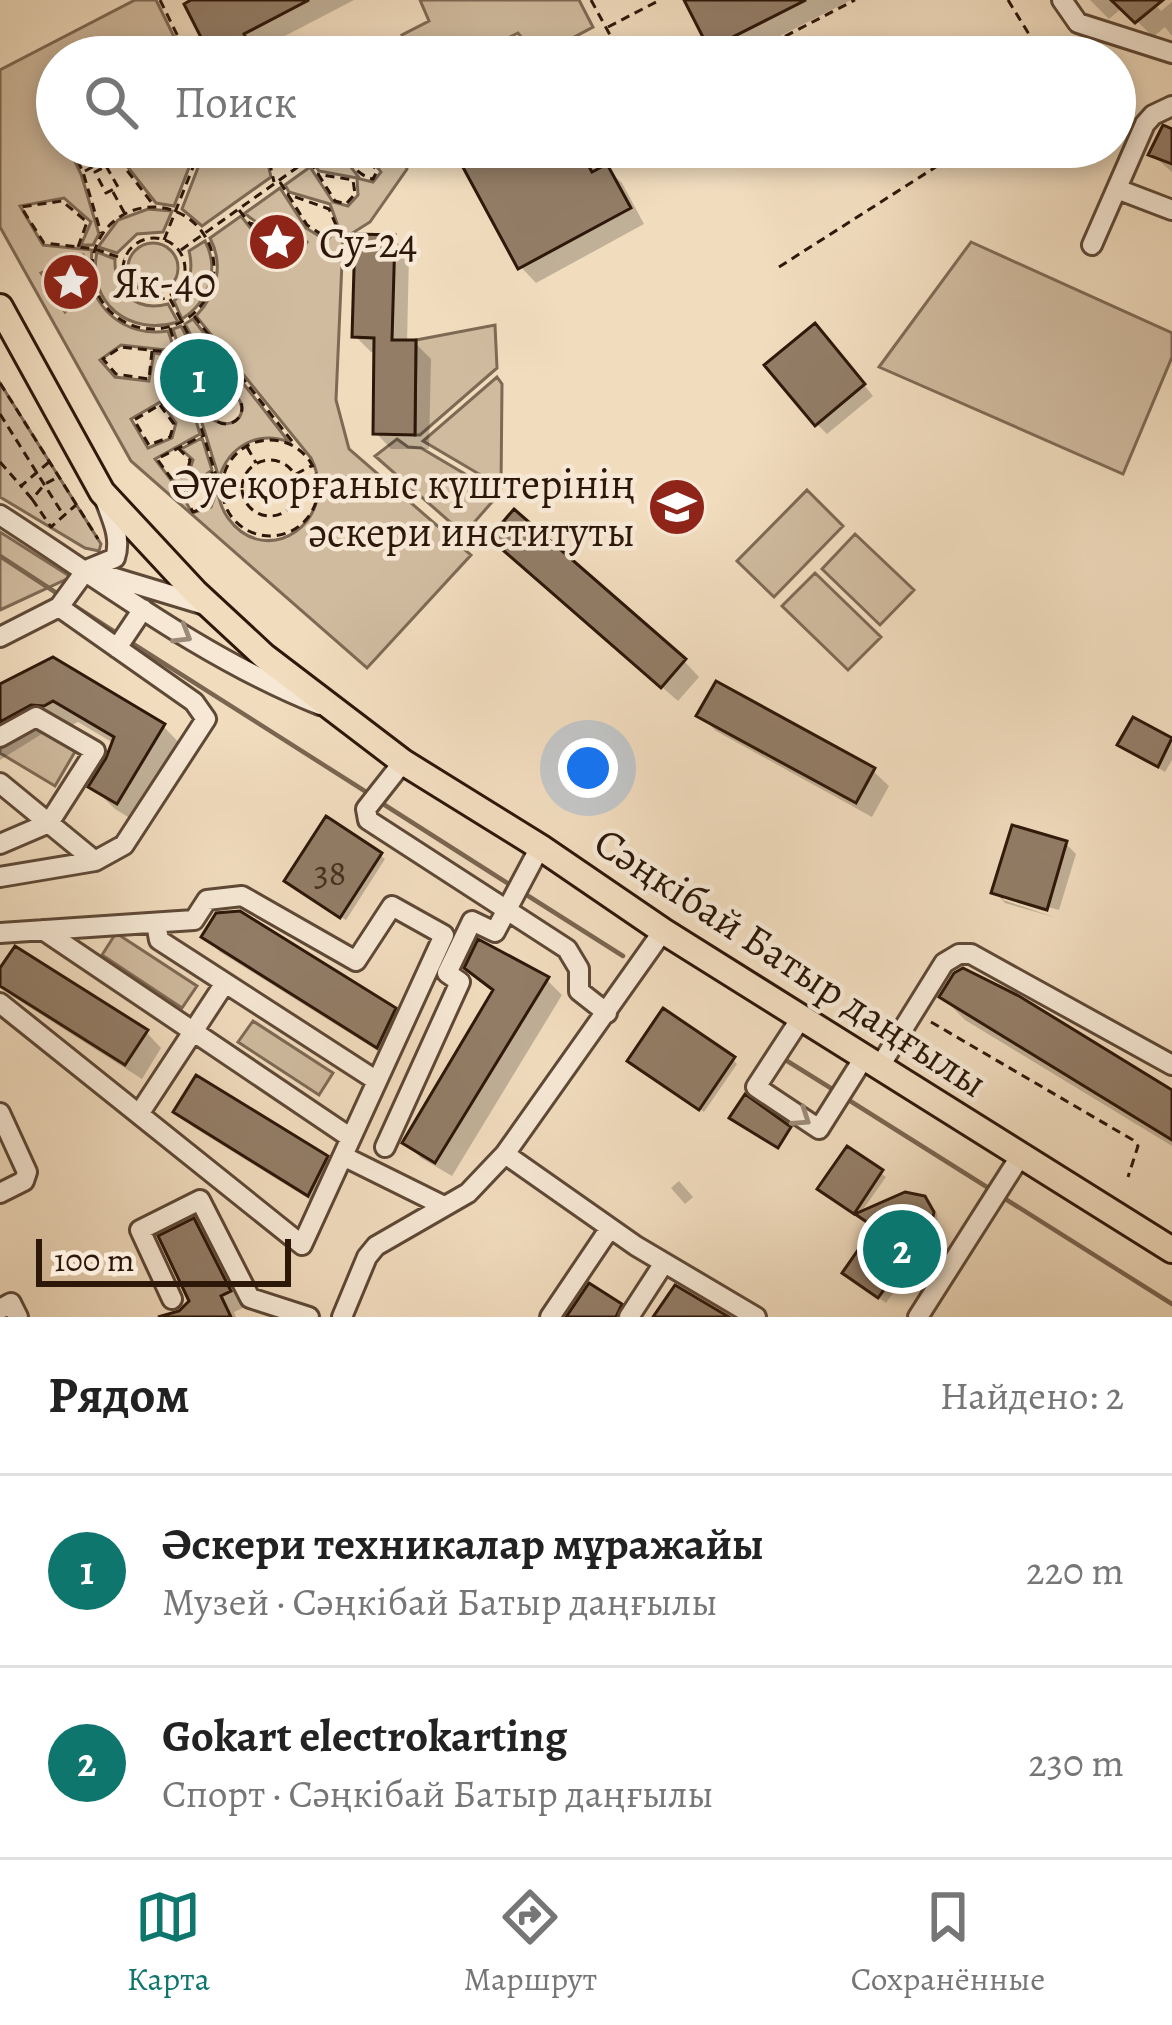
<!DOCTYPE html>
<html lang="ru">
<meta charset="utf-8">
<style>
:root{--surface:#fff;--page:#f2f2f2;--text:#222;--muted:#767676;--line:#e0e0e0;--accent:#0f766e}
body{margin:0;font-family:Alegreya,serif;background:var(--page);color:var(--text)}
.scale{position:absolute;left:36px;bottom:30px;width:255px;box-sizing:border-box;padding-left:12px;border:6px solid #2d1709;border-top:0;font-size:33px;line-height:42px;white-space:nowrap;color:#2d1709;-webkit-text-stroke:9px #f6e8d5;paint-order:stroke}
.you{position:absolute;left:588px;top:768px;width:42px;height:42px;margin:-30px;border:9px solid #fff;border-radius:50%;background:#1a73e8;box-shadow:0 0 0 18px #1a73e833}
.badge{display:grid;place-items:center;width:78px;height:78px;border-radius:50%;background:var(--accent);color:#fff;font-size:39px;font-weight:700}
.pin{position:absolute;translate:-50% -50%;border:6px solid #fff;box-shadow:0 3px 12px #0006}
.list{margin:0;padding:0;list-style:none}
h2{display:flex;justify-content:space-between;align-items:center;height:156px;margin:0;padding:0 48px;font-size:51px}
h2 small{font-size:39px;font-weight:400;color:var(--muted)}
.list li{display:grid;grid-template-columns:78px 1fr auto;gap:36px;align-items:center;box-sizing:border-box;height:192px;padding:0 48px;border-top:3px solid var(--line)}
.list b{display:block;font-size:45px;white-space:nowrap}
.list p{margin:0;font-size:39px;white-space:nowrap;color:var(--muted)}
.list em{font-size:39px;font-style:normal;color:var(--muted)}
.icon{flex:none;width:66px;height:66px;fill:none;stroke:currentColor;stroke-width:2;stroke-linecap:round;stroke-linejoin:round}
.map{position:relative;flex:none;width:1172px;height:1317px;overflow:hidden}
.search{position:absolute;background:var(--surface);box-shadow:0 6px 18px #0003;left:36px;right:36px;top:36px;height:132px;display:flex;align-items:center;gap:30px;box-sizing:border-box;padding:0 42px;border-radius:66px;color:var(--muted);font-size:45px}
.sheet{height:540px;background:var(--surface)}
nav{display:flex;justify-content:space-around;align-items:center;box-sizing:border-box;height:168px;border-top:3px solid var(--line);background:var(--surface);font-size:33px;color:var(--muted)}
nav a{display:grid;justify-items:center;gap:6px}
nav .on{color:var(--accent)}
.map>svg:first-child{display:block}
</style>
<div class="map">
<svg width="1172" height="1317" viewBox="0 0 1172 1317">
<rect width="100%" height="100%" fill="#f1dcbe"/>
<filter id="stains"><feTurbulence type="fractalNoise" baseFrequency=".00167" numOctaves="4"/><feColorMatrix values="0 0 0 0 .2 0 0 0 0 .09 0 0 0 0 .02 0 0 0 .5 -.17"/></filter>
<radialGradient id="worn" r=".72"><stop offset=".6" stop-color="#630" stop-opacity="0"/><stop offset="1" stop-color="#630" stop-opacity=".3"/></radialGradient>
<path fill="#d0bb9f" stroke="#7e6954" stroke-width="3" d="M135,0h21l28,57h-127v26l-16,9 16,33v22h11l13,27 18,60 -6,11h-12l10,-23 -27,-24 -44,8 23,39 49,5 -2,29 -7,-24 -42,18 24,39 23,-22h5c14,31 42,46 75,41l7,20 -54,-6 -21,15 15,17 34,4 5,-28 22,3 10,31 -55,32 17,29 24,-10 4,-15 -13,-18 24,-14 13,43 -45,25 16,21 17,-5 5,-15 -12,-11 21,-11 10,32 -31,23 11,20 19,-6 5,-14 -13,-12 10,-7c4,14 6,32 15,44 39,54 114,2 83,-60l-115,-142c21,-22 28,-51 14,-78l31,-22 34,43 14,9 18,-26c-20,-15 -46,-11 -62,-29l35,-25 26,40 21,13 11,-15 -8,-22 -41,-12 -4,-7 25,-18 23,35 15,4 10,-11 -1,-17 -38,-7 -4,-6 22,-16 23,30 13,3 8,-10c-13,-19 -27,-11 -39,-25h55l10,22 -37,53 -27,17 -7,161 13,49 122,106 -104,113 -236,-207 -131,-234v-157z
M420,0h159l14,27 -47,25 -14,-2 -14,-17 -49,24h-55l-12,-22 27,-14z
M112,147h85l-23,59 -18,-3z
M206,147h58l7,30 -69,49 -20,-17z
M148,209l24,2 -9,21 -26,2 -20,19 -19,-6 20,-27z
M205,241c15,29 4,60 -23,78l-8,-18c15,-13 20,-30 15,-50z
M971,242l201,91v24l-49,117 -244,-107z
M128 268a25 25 0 1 1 50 0a25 25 0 1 1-50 0Z
M97,252l18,7c-1,34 21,53 53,45l10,18c-48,15 -92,-19 -81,-70z
M193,319l96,123c-31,-12 -60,4 -70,36l-46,-149 8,-3 35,68 -7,10 4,16c23,12 39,-9 21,-27l-13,-2 -36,-67z
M495,325l2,43 -77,67h-5l1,-95z
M497,377l5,7 -1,103 -78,-46z
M0,383l101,161 -2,7 -14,-3 -85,-51z
M397,439l11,8 13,1 78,46 -28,32 -13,3 -83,-73z
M807,490l36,36 -69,71 -37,-36z
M0,532l71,45 -71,33z
M855,534l59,56 -34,35 -58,-56z
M815,573l66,64 -33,33 -66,-64z
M39,726l37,24 -21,36 -55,-33v-6z
M116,933l81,53 -15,22 -80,-53z
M253,1021l80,52 -14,22 -81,-53z"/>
<path fill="#0003" d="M198,0h156l-96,50 3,7h-47z
M687,0h164l-112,57h-18l-10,-10z
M1090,0h61l10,11 11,-9v34l-7,-9 -12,10 -30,-30 -14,12z
M1172,132v40l-20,-17z
M460,147h123l14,26 9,-5 16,15 22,41 -108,59 -15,-16z
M393,238l16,16 -2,89h8l16,16 -2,90h-38l-15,-16 1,-81h-6l-16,-16z
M825,337l48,59 -46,38 -10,-10z
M508,553l176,108 15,16 -21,24z
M53,660l111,67 22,23 -45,75 -26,-16 -23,-22 23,-43 -37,-22 -10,5h-15l-53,33v-73z
M700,715l173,56 16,15 -17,31 -156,-86z
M1134,721l38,21v18l-7,12 -44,-27z
M1066,844l10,10 -17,56 -56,-16v6l54,18 -52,-15 -10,-11z
M380,855l5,4 -39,61 -54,-35z
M205,937l189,74 16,15 -16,35 -174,-109z
M468,968l79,12 15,15 -110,181 -31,-18 -15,-16 89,-150z
M0,974l146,58 15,16 -19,31 -130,-83 -12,-12z
M942,997l230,96v53l-207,-126z
M733,1060l4,4 -33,48 -69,-47z
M177,1112l149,47 16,15 -17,35 -132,-82z
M848,1150l38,27 -27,38 -34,-22z
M679,1181l14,16 -8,7 -14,-16z
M923,1199l14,14 1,17 -52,73 -33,-24z
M193,1222l16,15 36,70 -11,5 2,5h-65l21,-15z"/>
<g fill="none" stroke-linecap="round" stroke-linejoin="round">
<path stroke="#7a6550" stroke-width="4.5" d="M0,556l58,38
M67,601l51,33
M127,640l244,155
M380,802l132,84
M522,892l101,64
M784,1059l53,33
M847,1099l143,90
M999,1195l173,109"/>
</g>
<path fill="#937d67" stroke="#2d1709" stroke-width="3" d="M191,0h118l-65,34 12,23h-45l-27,-53z
M684,0h122l-97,49z
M1111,0h52l-28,23z
M1163,125l9,4v35l-24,-9z
M452,147h126l14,25 15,-8 24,44 -113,61z
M355,234l40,1 -3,105h24l-1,95 -42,-1 1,-96 -22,-1z
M815,323l50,61 -50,42 -51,-61z
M514,509l172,150 -25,29 -172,-150z
M53,657l112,67 -48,80 -29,-17 18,-29 8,-21 -61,-36 -9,5 -13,-1 -31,17v-38z
M716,681l159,87 -19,35 -160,-87z
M1133,717l39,21 -14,29 -41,-22z
M326,816l56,37 -42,65 -56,-37z
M1012,825l55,16 -20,69 -56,-17z
M240,911l156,97 -19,40 -176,-111 15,-24z
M478,939l71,38 -114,186 -33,-20 91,-153 -29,-22z
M15,946l133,84 -23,35 -125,-79v-18z
M963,968l56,28 153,94v50l-233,-143 15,-24z
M663,1008l72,49 -36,53 -72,-49z
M196,1075l132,81 -20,40 -135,-84z
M745,1094l46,33 -13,21 -49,-30z
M847,1146l36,24 -29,44 -37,-25z
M905,1192l20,4 9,16 -2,10 -54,76 -36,-25 32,-46 -19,-13z
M194,1218l37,73 -10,5 10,21h-73l21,-6 10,-10 -31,-65z
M589,1283l33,21 -6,13h-50z
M675,1285l54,32h-76z"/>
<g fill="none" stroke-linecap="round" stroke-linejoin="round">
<g stroke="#5e4836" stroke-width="24">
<path id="minor" d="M1062,0l16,23 94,30
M1117,189l55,21
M1092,245l53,-121 8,-9 19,-9
M0,515c104,67 204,144 320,190
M102,574l106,32
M59,607l135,95 12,17 -82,126 -29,16
M0,637l59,-30 27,-37 29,-12c7,-21 -4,-41 -11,-61
M117,648l26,-39
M0,737l36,-20 59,34 -46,72 -49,21
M403,762l-37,47 2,11 199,129 12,20v22l28,22
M0,783l95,78 -95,16
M156,923l3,17 218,141
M43,930l308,208
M0,933l194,-13 13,-20 35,-4 114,65 36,-55 52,29 -142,310 -302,-242
M801,1018l-45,69 63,42 46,-73
M880,1066l64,-103 15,-9h12l201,111
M0,1113l27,59 -3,9 -24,12
M139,1114l86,-131
M385,1147l75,-165 -13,-9 25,-52 23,11 45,-85
M505,1154l131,92 120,71
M343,1156l101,50
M172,1299l-32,-69 60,-30 50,98 59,19
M0,1309l11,-6 7,14
M342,1317l25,-60 9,-11 92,-53 37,-39 158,-223
M550,1317l60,-89
M629,1317l35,-54
M918,1317l103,-162"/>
</g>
<g stroke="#2d1709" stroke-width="30">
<path id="major" d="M0,307l102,185 93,100 69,64 139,106 137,85 123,84 509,319"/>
</g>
<path stroke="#2d1709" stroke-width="3" stroke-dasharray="9 6" stroke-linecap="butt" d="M160,0l28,57
M591,0l31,57
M1008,0l35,57
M608,27l52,-27
M745,57l110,-57
M57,87l-13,6 13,26
M71,147l12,25 18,61
M109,147l46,60
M266,147l8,35
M339,147c10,14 17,28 34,32l4,-8 -7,-10 -26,-7
M270,160l7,-13
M310,161l25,40 11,3 9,-10 -2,-14 -36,-6
M106,166l12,21 -12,6 -11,-21z
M85,171l28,-15
M280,182l27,43 20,13 9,-13 -7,-16 -42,-15
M113,192l12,22
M92 268a61 61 0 1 1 122 0a61 61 0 1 1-122 0Z
M239,210l37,46 13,9 15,-21 -10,-8 -44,-13
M123 269a31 31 0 1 1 62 0a31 31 0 1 1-62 0Z
M164,240l37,-93
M78,247l9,-25 -25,-21 -41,6 23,36 51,6 29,10
M181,250l145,-103
M779,267l188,-120
M87,287l-21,23 -23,-36 39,-17 5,30 6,1
M170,299l49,95
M194,316l101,129
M170,328l49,157
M152,351l-3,28 -33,-5 -13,-15 18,-12 56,6
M0,383l98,156
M210 408a16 16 0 1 1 32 0a16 16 0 1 1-32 0Z
M160,405l14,19 -4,13 -21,8 -15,-25 53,-31
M0,414l64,102
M222 488a48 48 0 1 1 96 0a48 48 0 1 1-96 0Z
M247,447l9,16
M178,448l12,12 -3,13 -16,5 -14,-19 45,-23
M242 488a28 28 0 1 1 56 0a28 28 0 1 1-56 0Z
M0,462l21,24
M49,462l-28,24 11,13 13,-15 15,-8
M296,474l17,-9
M200,481l14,13 -4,12 -17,6 -10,-18 30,-22
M32,499l19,28 25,-22
M931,1022l202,118 5,6 -10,31"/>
<use href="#minor" stroke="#f6e8d5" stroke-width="18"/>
<use href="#major" stroke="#f1dcbe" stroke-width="24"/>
</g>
<defs><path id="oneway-chevron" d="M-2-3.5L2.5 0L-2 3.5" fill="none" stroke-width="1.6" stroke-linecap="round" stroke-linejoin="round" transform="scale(3)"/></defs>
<g stroke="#9c8a79">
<use href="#oneway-chevron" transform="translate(183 635) rotate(31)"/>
<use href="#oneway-chevron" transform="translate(802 1118) rotate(34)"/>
</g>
<defs>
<g id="sight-disc" transform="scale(3)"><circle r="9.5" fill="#8f2418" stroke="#f6e8d5"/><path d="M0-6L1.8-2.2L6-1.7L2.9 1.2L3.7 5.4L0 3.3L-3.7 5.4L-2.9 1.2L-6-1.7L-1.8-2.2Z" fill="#fff"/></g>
<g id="university-disc" transform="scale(3)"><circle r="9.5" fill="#8f2418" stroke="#f6e8d5"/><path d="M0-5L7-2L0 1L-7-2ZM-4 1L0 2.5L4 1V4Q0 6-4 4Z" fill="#fff"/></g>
</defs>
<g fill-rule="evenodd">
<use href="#sight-disc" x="277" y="242"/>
<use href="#sight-disc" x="71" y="282"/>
<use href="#university-disc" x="677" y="507"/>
</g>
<g text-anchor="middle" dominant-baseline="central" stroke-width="9" stroke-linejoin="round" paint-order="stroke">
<g font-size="36" fill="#463020">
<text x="330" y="872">38</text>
</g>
<g font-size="42" fill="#2d1709" stroke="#f6e8d5" text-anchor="start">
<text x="319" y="242">Су-24</text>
<text x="113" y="282">Як-40</text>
<text x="635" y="483" text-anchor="end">Әуе қорғаныс күштерінің<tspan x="635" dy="48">әскери институты</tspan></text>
</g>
<g font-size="42" fill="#2d1709" stroke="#f6e8d5">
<text transform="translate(791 962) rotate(33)">Сәңкібай Батыр даңғылы</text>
</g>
</g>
<rect width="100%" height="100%" filter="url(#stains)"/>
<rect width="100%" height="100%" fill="url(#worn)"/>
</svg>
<div class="scale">100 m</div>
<div class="you"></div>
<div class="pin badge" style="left:199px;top:378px">1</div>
<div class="pin badge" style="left:902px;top:1249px">2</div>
<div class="search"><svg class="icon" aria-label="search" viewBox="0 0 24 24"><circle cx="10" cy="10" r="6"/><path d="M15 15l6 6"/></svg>Поиск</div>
</div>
<section class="sheet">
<h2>Рядом<small>Найдено: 2</small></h2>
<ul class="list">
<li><span class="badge">1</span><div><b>Әскери техникалар мұражайы</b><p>Музей · Сәңкібай Батыр даңғылы</p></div><em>220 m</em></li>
<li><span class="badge">2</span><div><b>Gokart electrokarting</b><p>Спорт · Сәңкібай Батыр даңғылы</p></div><em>230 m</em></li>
</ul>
</section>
<nav>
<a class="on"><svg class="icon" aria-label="map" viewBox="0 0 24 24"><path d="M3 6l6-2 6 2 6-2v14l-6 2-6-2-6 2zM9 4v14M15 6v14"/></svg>Карта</a>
<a><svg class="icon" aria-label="directions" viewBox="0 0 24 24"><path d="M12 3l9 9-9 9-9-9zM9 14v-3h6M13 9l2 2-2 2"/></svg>Маршрут</a>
<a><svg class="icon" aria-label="saved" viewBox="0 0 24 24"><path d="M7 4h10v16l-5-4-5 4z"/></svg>Сохранённые</a>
</nav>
